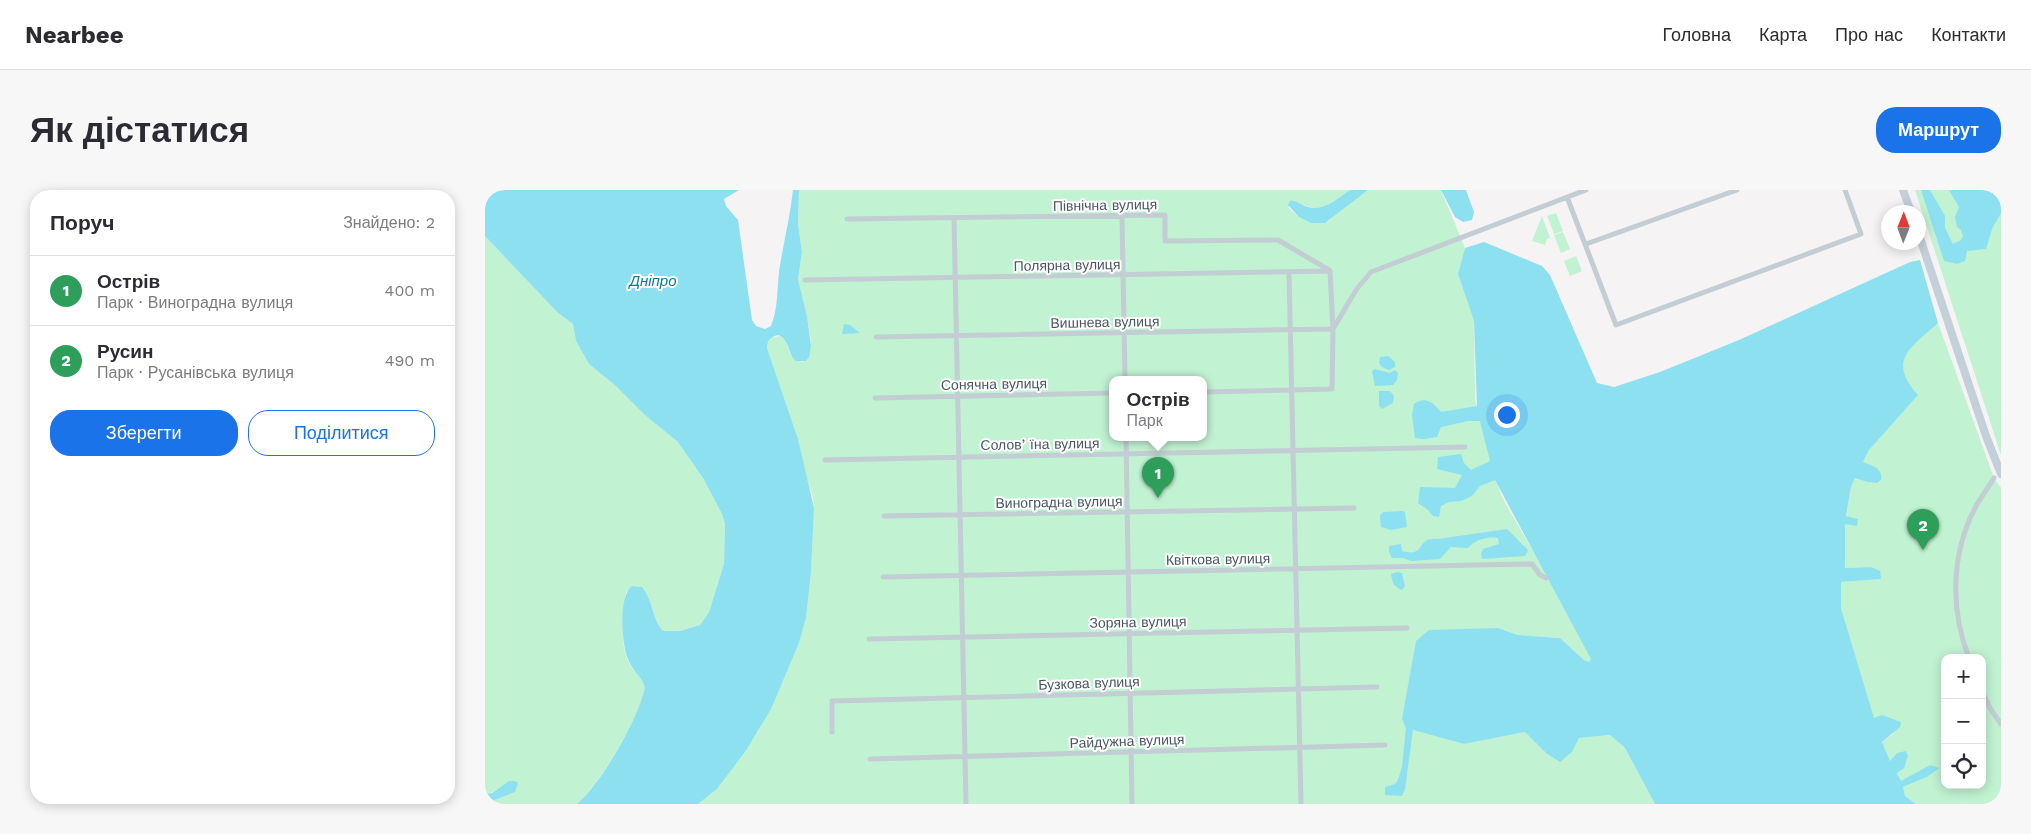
<!DOCTYPE html>
<html lang="uk">
<meta charset="utf-8">
<style>
:root{--surface:#fff;--page:#f7f7f7;--text:#2b2b33;--muted:#7c7c81;--line:#e1e1e2;--accent:#1a73e8}
body{margin:0;font-family:"Work Sans",sans-serif;background:var(--page);color:var(--text)}
.controls{position:absolute;right:15px;bottom:15px;display:grid;overflow:hidden;border-radius:10px;box-shadow:0 2px 12px #0003}
.controls button{width:45px;height:45px;display:grid;place-items:center;padding:0;border:0;border-bottom:1px solid var(--line);background:var(--surface);color:var(--text);font:25px sans-serif}
.compass{position:absolute;left:1396px;top:15px;width:45px;height:45px;border-radius:50%;background:var(--surface);box-shadow:0 2px 12px #0003;rotate:1deg}
.you{position:absolute;left:1021px;top:224px;width:18px;height:18px;margin:-12px;border:4px solid #fff;border-radius:50%;background:#1a73e8;box-shadow:0 0 0 8px #1a73e833}
.badge{display:grid;place-items:center;width:32px;height:32px;border-radius:50%;background:var(--accent);color:#fff;font-size:16px;font-weight:700}
.pin{position:absolute;translate:-50% -41px;filter:drop-shadow(0 1px 2px #0008)}
.pin::after{content:'';position:absolute;top:26px;width:18px;height:15px;background:inherit;clip-path:polygon(0 0,100% 0,50% 100%)}
.popup{position:absolute;left:624px;top:186px;width:98px;height:65px;box-sizing:border-box;display:grid;place-content:center;border-radius:10px;background:var(--surface);filter:drop-shadow(0 1px 4px #0005);font-size:16px;white-space:nowrap;color:var(--muted)}
.popup b{font-size:19px;color:var(--text)}
.popup::after{content:'';position:absolute;left:50%;top:100%;margin-left:-10px;border:10px solid transparent;border-top-color:var(--surface)}
.list{margin:0;padding:0;list-style:none}
h2{display:flex;justify-content:space-between;align-items:center;height:65px;margin:0;padding:0 20px;font-size:21px}
h2 small{font-size:16px;font-weight:400;color:var(--muted)}
.list li{display:grid;grid-template-columns:32px 1fr auto;gap:15px;align-items:center;box-sizing:border-box;height:70px;padding:0 20px;border-top:1px solid var(--line)}
.list b{display:block;font-size:19px;white-space:nowrap}
.list p{margin:0;font-size:16px;white-space:nowrap;color:var(--muted)}
.list em{font-size:16px;font-style:normal;color:var(--muted)}
.actions{display:flex;gap:10px;padding:15px 20px}
.actions a{flex:1;padding:11px 0;border:1px solid var(--accent);border-radius:20px;text-align:center;font-size:18px;color:var(--accent)}
.actions .main{background:var(--accent);color:#fff}
.icon{flex:none;width:28px;height:28px;fill:none;stroke:currentColor;stroke-width:2;stroke-linecap:round;stroke-linejoin:round}
.map{position:relative;flex:none;width:1516px;height:614px;overflow:hidden;border-radius:20px}
header{display:flex;align-items:center;gap:30px;box-sizing:border-box;height:70px;padding:0 25px;background:var(--surface);border-bottom:1px solid var(--line)}
header strong{font-size:24px}
nav{display:flex;gap:28px;margin-inline-start:auto;font-size:18px}
.intro{display:flex;align-items:center;justify-content:space-between;box-sizing:border-box;height:120px;padding:0 30px}
h1{margin:0;font-size:35px}
.button{padding:12px 22px;border-radius:20px;background:var(--accent);color:#fff;font-size:18px;font-weight:700}
main{display:flex;gap:30px;padding:0 30px}
aside{flex:1;background:var(--surface);border-radius:20px;box-shadow:0 2px 12px #0003}
.map>svg:first-child{display:block}
</style>
<header>
<strong>Nearbee</strong>
<nav><a>Головна</a><a>Карта</a><a>Про нас</a><a>Контакти</a></nav>
</header>
<div class="intro"><h1>Як дістатися</h1><a class="button">Маршрут</a></div>
<main>
<aside>
<h2>Поруч<small>Знайдено: 2</small></h2>
<ul class="list">
<li><span class="badge" style="background:#2e9e5b">1</span><div><b>Острів</b><p>Парк · Виноградна вулиця</p></div><em>400 m</em></li>
<li><span class="badge" style="background:#2e9e5b">2</span><div><b>Русин</b><p>Парк · Русанівська вулиця</p></div><em>490 m</em></li>
</ul>
<div class="actions"><a class="main">Зберегти</a><a>Поділитися</a></div>
</aside>
<div class="map">
<svg width="1516" height="614" viewBox="0 0 1516 614">
<rect width="100%" height="100%" fill="#f5f3f3"/>
<path fill="#c1f2d2" fill-rule="evenodd" d="M314,0h551c-25,16 -27,25 -56,11l-5,1v6l10,9 21,6 9,-2 14,-14 25,-17h73l24,58 -7,26 16,47 1,78 20,80 8,20 66,115 22,45 -2,3 -5,-2 -24,-22 -42,-3 -20,-7 -92,100 58,16 61,-12 21,21 26,-1 7,-14 31,-3 15,13 30,56h-957l19,-15 41,-57 27,-56 14,-33 7,-25 5,-45 3,-65 -1,-11 -8,-24 -7,-34 -31,-91v-6l4,-4 10,-2 5,5 4,13 12,8 6,-3 3,-17 -4,-26 -9,-37 4,-27 -4,-28zM628,189h90v58h-90z
M1430,0h86v265z
M1071,23l7,18 -9,3 -7,-18z
M1057,26l8,22 -3,1 -2,6 -13,-4z
M1078,42l7,17 -9,4 -7,-18z
M0,46l72,76 16,12 3,17 13,23 26,20 62,57 26,37 19,36 3,10 -1,40 -15,48 -9,13 -20,6h-17c-11,-12 -10,-31 -21,-44l-10,-1 -6,6c-3,19 -7,55 4,73 6,8 12,13 15,22 -7,33 -43,94 -68,117h-92l30,-12 1,-11c-12,-1 -19,12 -31,13z
M1091,66l6,15 -12,5 -6,-15z
M1453,133l56,155 7,10v316h-85l-11,-8 -2,-9 24,-10 3,-12 -29,17 -4,-9 11,-17 -2,-5 -16,10 -8,-19 12,-9 -20,-14 -33,-111v-26l40,-3 -9,-12 -27,1v-44l13,-5 -12,-2 5,-30 4,-9 12,4 10,1 -14,-21 6,-12 48,-55c-3,-4 -8,-8 -10,-12 -14,-29 12,-42 31,-60zM1460,468h37v127h-37z"/>
<path fill="#8de0f0" d="M0,0h254l-15,9 2,7 12,14 14,100 4,6 9,3 6,-3c7,-17 6,-36 8,-54 4,-28 11,-54 14,-82h6l-1,34 4,28 -4,27 9,37 4,30 -2,11 -3,4h-10c-9,-8 -6,-22 -18,-26 -8,2 -11,6 -11,13l31,91 16,69 -3,65 -5,45 -7,25 -28,66 -24,40 -30,40 -19,15h-121c25,-22 61,-84 68,-117 -4,-11 -14,-18 -18,-30 -5,-14 -9,-61 5,-71l10,1c11,13 10,32 21,44h17l20,-6 9,-13 15,-48 1,-40 -3,-10 -19,-36 -26,-37 -32,-26 -30,-30 -26,-21 -13,-23 -3,-17 -16,-12 -72,-76z
M865,0h18l-43,33h-14l-12,-6 -11,-12 2,-4c6,-1 9,3 15,5 18,7 31,-7 45,-16z
M956,0h25l8,22 -2,8 -9,2 -8,-5z
M1436,0h9l15,26v12l8,16 8,-4 2,-4 -2,-6 -4,-3 -2,-10 4,-10 -10,-17h52v23l-9,16 -6,20 -19,2 -2,10 -8,3 -13,-3z
M999,52l58,24 8,9 47,108 17,4 46,-15 79,-32 171,-78 10,-2 18,63c-26,24 -52,37 -20,72l-49,55 -6,12c10,4 20,6 18,18l-4,3 -10,-1 -12,-4 -4,9 -5,29 12,3 -1,7 -12,-2v44l26,-1 9,4 1,8 -40,3v26l33,110 8,-3 19,7 -1,5 -18,15 8,19 7,-8 9,-2 2,5 -4,12 -7,5 4,8 29,-16 9,3 -12,9 -24,10 2,9 11,8h-261l-30,-56 -15,-13 -31,3 -7,14 -12,10 -14,-9 -21,-21 -61,12 -51,-14 -8,59 -3,7 -17,-1v-8l10,-3 3,-4 4,-13 4,-39 -4,-9 14,-78 13,-11 69,-2 20,7 42,3 24,22 5,2 2,-3 -96,-179 -15,6 -8,10 -11,5 -12,1 -8,4 -2,11 -6,-1 -5,-6 -10,-7 2,-16 35,1 7,-13 -25,-6 1,-12 23,-3 3,9 7,7 19,-9 -10,-40h-12l-27,6 -4,10 -14,2 -8,-1 -3,-23 2,-11c11,-8 19,-2 27,8l36,-6 -3,-85 -16,-47 7,-26z
M359,134l6,1 10,8 -18,1z
M903,166l7,6v5l-6,3 -7,-3 -3,-4 1,-6z
M890,179l15,4 5,-3 3,3 -1,7 -4,5 -18,1 -3,-15z
M894,201h11l4,5 -1,7 -11,6 -3,-3z
M917,321l3,1 2,15 -16,3 -10,-3 -1,-12 3,-3z
M1022,339l21,21 -3,6 -43,3 -1,-5 2,-5 16,-5 -1,-6c-10,-2 -24,2 -30,10l-17,-1 -11,12 -29,2 -8,-3h-11l-3,-6v-6l12,-2 1,7c26,7 12,-14 36,-12z
M912,382l5,1 3,13 -3,4c-8,-3 -10,-8 -11,-16z
M24,591h6l3,2 -3,9 -30,12v-10l7,-1z"/>
<g fill="none" stroke-linecap="round" stroke-linejoin="round">
<path stroke="#c3cdd4" stroke-width="5" d="M1082,7l49,128 245,-91 -16,-44
M637,26l3,163
M469,28l12,586
M362,29l318,-4v26l113,-1 51,30
M1101,54l151,-54
M804,82l12,532
M320,90l525,-9
M391,147l457,-8 23,-39 15,-18 215,-82
M718,202l129,-3 1,-60 -3,-58
M390,208l238,-5
M641,247l6,367
M340,270l640,-13
M399,326l470,-8
M398,387l649,-13 8,11 6,3
M384,449l538,-11
M1484,468c-19,-48 -18,-104 6,-150 6,-11 13,-20 19,-30
M1497,501l8,17 11,16
M347,542v-31l545,-14
M385,569l515,-14"/>
<path stroke="#c3cfd9" stroke-width="8" d="M1418,0l8,22
M1434,45l67,201 15,38"/>
</g>
<g text-anchor="middle" dominant-baseline="central" stroke-width="4" stroke-linejoin="round" paint-order="stroke">
<g font-size="14" fill="#495761" stroke="#fff">
<text transform="translate(620 15) rotate(-1)">Північна вулиця</text>
<text transform="translate(582 75) rotate(-1)">Полярна вулиця</text>
<text transform="translate(620 132) rotate(-1)">Вишнева вулиця</text>
<text transform="translate(509 194) rotate(-1)">Сонячна вулиця</text>
<text transform="translate(555 254) rotate(-1)">Соловʼїна вулиця</text>
<text transform="translate(574 312) rotate(-1)">Виноградна вулиця</text>
<text transform="translate(733 369) rotate(-1)">Квіткова вулиця</text>
<text transform="translate(653 432) rotate(-1)">Зоряна вулиця</text>
<text transform="translate(604 493) rotate(-2)">Бузкова вулиця</text>
<text transform="translate(642 551) rotate(-2)">Райдужна вулиця</text>
</g>
<g font-size="15" font-style="italic" fill="#0a7e95" stroke="#fff">
<text x="168" y="91">Дніпро</text>
</g>
</g>
</svg>
<div class="controls">
<button>+</button>
<button>−</button>
<button><svg class="icon" aria-label="locate" viewBox="0 0 24 24"><circle cx="12" cy="12" r="6"/><path d="M12 2v4M12 18v4M2 12h4M18 12h4"/></svg></button>
</div>
<svg class="compass" viewBox="-18 -18 36 36"><path d="M0-13l5 13h-10z" fill="#e53935"/><path d="M0 13l5-13h-10z" fill="#7c7c81"/></svg>
<div class="you"></div>
<div class="pin badge" style="left:673px;top:308px;background:#2e9e5b">1</div>
<div class="popup"><b>Острів</b>Парк</div>
<div class="pin badge" style="left:1438px;top:360px;background:#2e9e5b">2</div>
</div>
</main>
